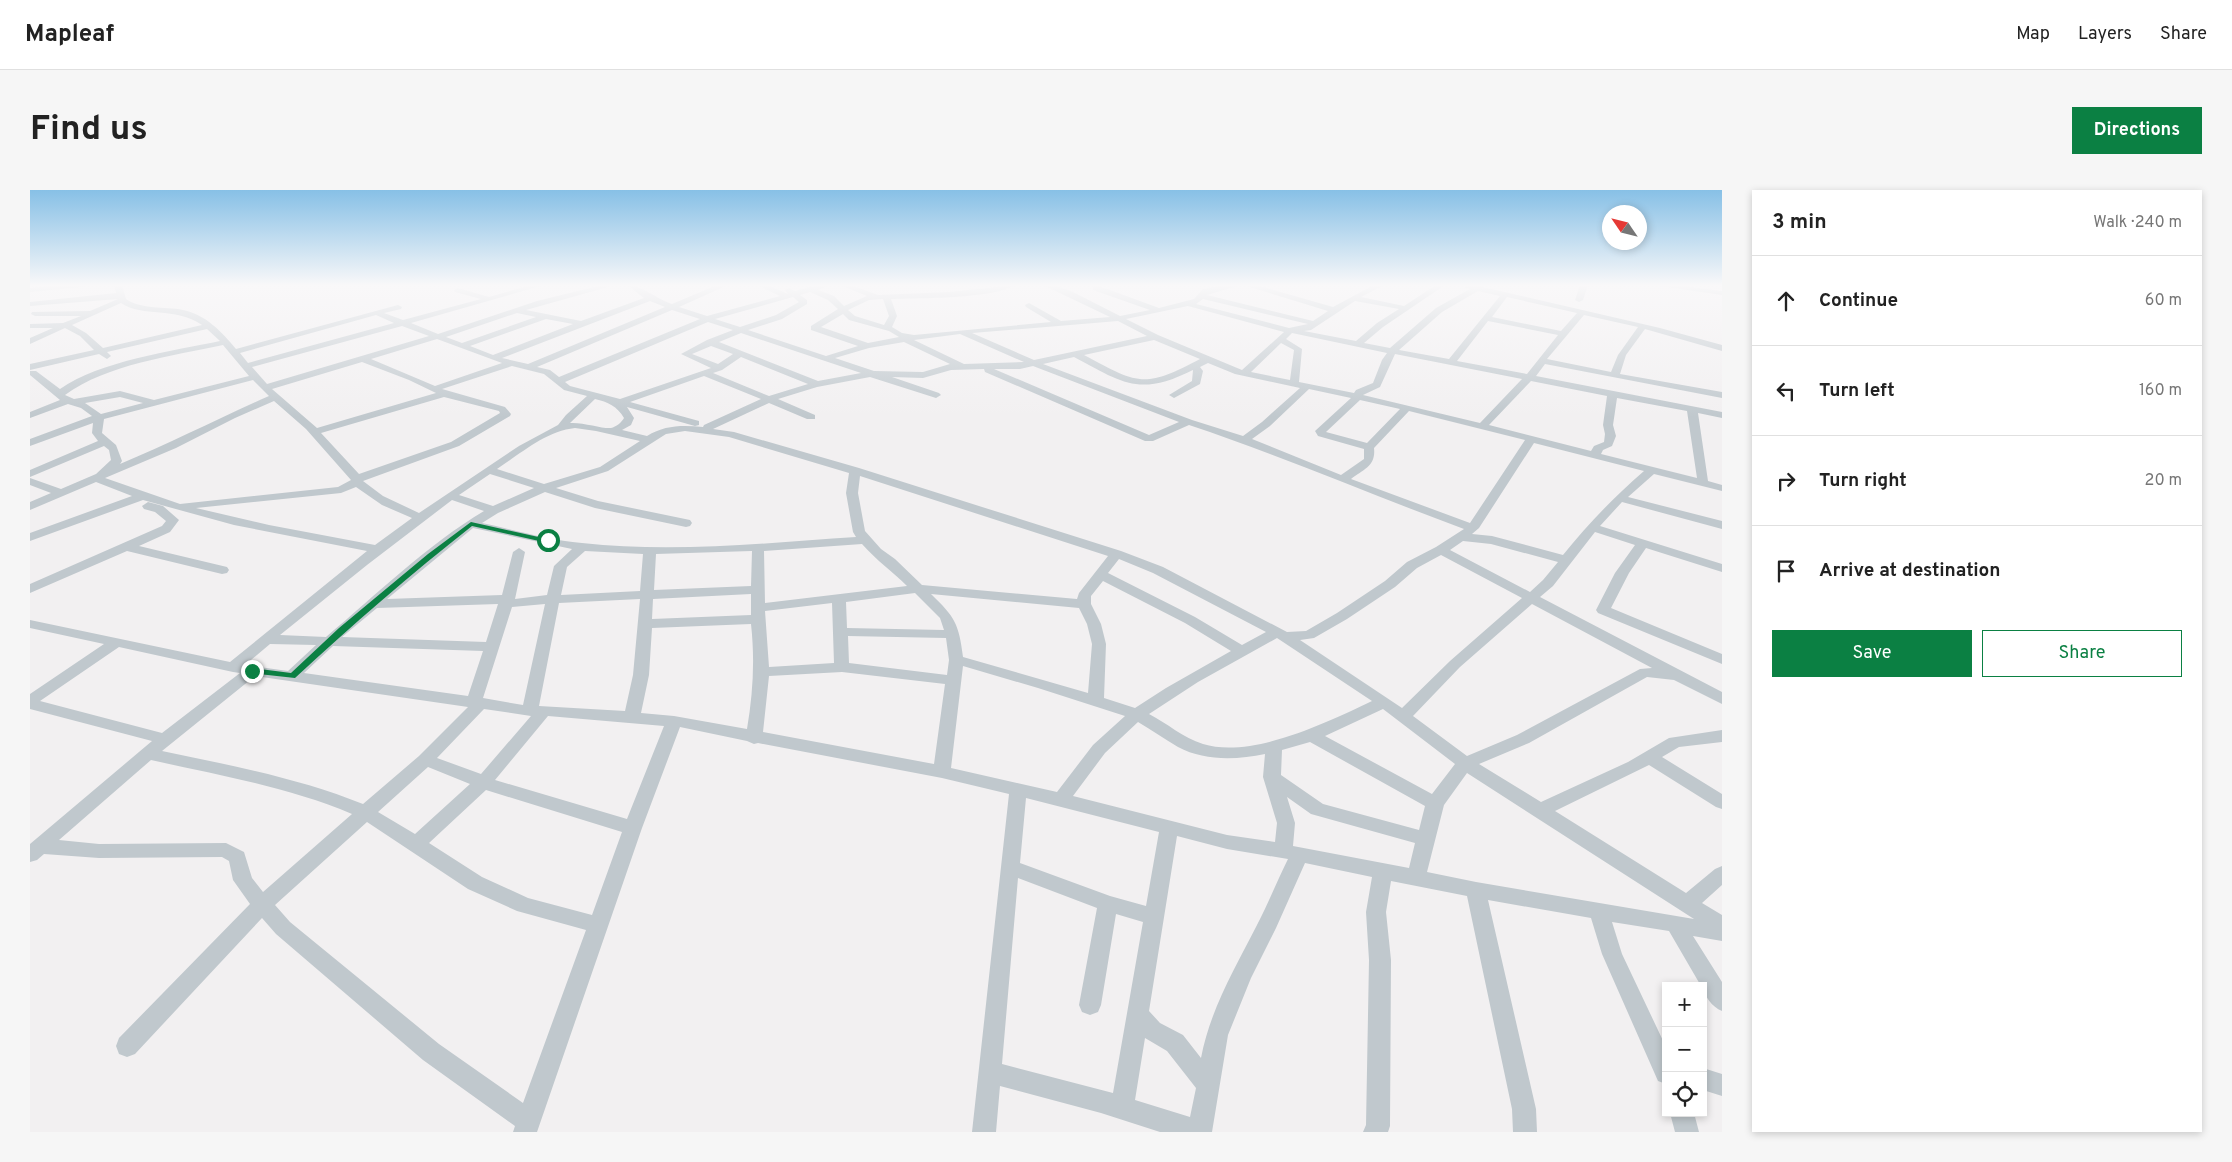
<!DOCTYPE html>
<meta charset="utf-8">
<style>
:root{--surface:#fff;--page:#f6f6f6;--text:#222;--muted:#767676;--line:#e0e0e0;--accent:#0b8043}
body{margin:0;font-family:Overpass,sans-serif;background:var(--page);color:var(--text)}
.controls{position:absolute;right:15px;bottom:15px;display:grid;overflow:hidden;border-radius:0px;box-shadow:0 2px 8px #0003}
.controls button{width:45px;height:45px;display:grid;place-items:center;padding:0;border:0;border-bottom:1px solid var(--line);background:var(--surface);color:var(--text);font:25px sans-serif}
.compass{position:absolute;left:1572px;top:15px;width:45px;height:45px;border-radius:50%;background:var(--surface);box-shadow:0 2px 8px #0003;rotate:305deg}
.stop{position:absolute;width:15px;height:15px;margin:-11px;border:4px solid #0b8043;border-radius:50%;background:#fff}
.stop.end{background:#0b8043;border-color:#fff;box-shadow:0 1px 5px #0008}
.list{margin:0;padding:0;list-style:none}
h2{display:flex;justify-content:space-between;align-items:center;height:65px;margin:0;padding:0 20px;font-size:21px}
h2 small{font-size:16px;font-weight:400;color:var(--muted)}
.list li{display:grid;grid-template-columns:32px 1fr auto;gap:15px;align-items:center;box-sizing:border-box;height:90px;padding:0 20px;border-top:1px solid var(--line)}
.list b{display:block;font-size:19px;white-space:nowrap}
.list em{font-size:16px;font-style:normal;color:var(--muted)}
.actions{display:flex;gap:10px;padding:15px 20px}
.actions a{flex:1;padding:11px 0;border:1px solid var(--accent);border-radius:0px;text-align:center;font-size:18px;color:var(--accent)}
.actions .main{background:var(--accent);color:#fff}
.icon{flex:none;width:28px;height:28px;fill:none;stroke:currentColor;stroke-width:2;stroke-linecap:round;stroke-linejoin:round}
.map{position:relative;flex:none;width:1692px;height:942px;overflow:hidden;border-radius:0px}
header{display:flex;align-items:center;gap:30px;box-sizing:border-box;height:70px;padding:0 25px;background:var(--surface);border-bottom:1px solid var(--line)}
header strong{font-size:24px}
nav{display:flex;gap:28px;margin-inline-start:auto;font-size:18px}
.intro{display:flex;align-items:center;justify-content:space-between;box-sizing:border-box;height:120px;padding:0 30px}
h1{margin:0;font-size:35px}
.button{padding:12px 22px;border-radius:0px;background:var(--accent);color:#fff;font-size:18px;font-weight:700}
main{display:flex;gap:30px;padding:0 30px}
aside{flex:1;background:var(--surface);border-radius:0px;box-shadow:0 2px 8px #0003}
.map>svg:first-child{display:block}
</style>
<header>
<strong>Mapleaf</strong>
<nav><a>Map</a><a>Layers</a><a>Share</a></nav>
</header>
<div class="intro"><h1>Find us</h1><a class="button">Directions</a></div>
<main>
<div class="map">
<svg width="1692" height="942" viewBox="0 0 1692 942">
<rect width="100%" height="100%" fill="#f2f0f1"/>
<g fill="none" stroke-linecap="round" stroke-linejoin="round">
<path fill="#c0c8cd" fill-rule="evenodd" d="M28,95h29l-4,2 -53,5v-4z
M84,95h8l4,14c16,11 38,7 57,11 22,4 39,22 53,39l162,-44 4,2 -1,2 -17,4 19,7 78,-21 -26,-7 -1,-2 4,-2 31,9 42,-12h13l-133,38 27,11 99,-33 65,-16h13l-89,25 55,11 63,-23 -17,-13c14,0 30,14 45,19l45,-19h11l-49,22 28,9 73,-20 -23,-11h11l20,9 -3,-4 4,-2 6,3 14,-4 22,-2 -13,5 16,6 10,10 23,-10 -27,-11h11l27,10 71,-3 66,-7c-22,14 -97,13 -124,14l6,17 -5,11 10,6 12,2 137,-13 -25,-15 -1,-2 4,-2 32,18 49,-4 -67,-32h11l19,7 47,24 30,-6 -57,-20v-4h6l60,22 35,-9 9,-10 22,-4h16l-34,10 106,26 15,-10 -85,-26h13l77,22 41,-22h10l-23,12 43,9 32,-21h9l-62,42 -19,16 26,5 46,-40 34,-19 -5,-1v-3h9l186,43 62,17v6l-77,-22 -19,26 -6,19 102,18v6l-177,-34 -9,12 186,36v6l-24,-5 10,68 14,4v6l-68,-17 -26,23 94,24v8l-100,-27 -22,24 122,38v8l-76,-24 -17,25 -18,35 111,46v10l-124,-51 -2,-3 19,-37 20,-28 -40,-13 -42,54 -13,11 182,95v12l-48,-24 -27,-3 -118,66 -50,21 62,38 87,-40 41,-24 53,-8v12l-43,5 -17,10 60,37v15l-6,-2 -67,-42 -94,46 131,82 29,-24 7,-3v19l-20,18 20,12v26l-29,-5 29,46v29c-10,-4 -18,-15 -19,-25h-2l-32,-55 -57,-9 10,32 44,93v37l-8,-3 -56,-127 -11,-36 -103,-18 48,209 1,23h-24l-1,-23 -45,-213 -76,-15 -5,31 5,48 -1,166 -2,6h-25l3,-7 3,-165 -3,-48 6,-35 -67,-14 -29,65 -25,50 -23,57 -16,97h-52l-59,-19 -101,-27 -4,46h-24l37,-338 -67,-16 -184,-35 -4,1 -7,-3 -67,-14 -38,101 -105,304h-24l2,-6 -92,-66 -147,-126 -14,-16 -127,136 -8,3 -8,-3 -3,-8 3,-8 131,-134 -17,-24 -4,-19 -7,-4 -123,1 -55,-4 -7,6 -7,2v-18l122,-103 -122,-32v-15l74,-50 -74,-16v-8l200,42 137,-111 -133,-26 -91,-25 -113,41v-8l102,-37 -36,-14 -66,28v-8l21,-9 -21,-8v-7l31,11 35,-15 15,-14 -2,-10 -5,-4 -74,31v-7l68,-29 -6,-8 1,-10 -63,23v-7l62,-23 -11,-8 -13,-4 -38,14v-6l30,-12 -30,-25v-4h6l24,18c40,-28 112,-38 160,-48l-13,-12 -100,23 4,4 -4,3 -8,-5 -69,16v-6l64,-14 -14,-14 -15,-8 -35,16v-6l23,-10h-23v-4l33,-1 18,-7h-46l-4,-2 1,-2 58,-1 28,-12 -88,7v-4l86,-9zM1448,101l22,5 -51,63 -50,-9 43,-38zM780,102l18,8 10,9 -27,17v4l47,16 -32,10 -78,-26 34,-11 25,-15v-4l-7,-5zM763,107l6,5 -23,13 -36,12 -25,-8zM1477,107l70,16 -16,18 -69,-14zM853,109l6,17 -5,9 -29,-9 -7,-6 21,-10zM1173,109l105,25 -19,4 -93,-24zM620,111l15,6 -137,57 -26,-6zM1325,111l44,8 -22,14 -21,18 -52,-10 7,-1zM91,113c22,15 54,3 81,22l-99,23 -17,-15 -14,-8zM1158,116l96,26 -42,38 -84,-35 -32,-16zM642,120l28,9 -141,58 -9,-7 -13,-3zM487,123l19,4 -74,26 -16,-6zM813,124l6,6 40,11 10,6 -31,6 -47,-16zM346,125l18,8 -146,40 -8,-10zM1554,125l54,12 -20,28 -7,17 -64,-13zM516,129l27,5 -80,31 -23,-9zM1088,131l29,15 -113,24 -62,-27zM1458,131l70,14 -31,39 -70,-13zM678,132l25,8 -26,10 -26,14 30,14 -91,31 -50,-13 -5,-4zM372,136l27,10 -162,48 -15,-17zM711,143l120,40 -43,8 -99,-39zM1262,143l95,20 -5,7 -9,23 -17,7 -2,3 -55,-11 3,-33 -16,-10zM930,144l64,28 -60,2 -50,-24zM407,149l65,24 -67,23 -64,-27zM1124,150l46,19c-56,30 -62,25 -116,-4zM874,152l46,22 -27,8 -49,-1 -39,-13 34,-10zM1251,153l13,7 -4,30 -39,-8zM193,155l26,31 -95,24 -34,-9 -46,8 -9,-4c42,-31 108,-39 158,-50zM681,156l22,8 -15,10 -26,-10zM1365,164l127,25 -42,44 -117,-28 17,-8zM711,167l67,27 -39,12 -56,-23 9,-3zM1044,167c49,26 65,40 119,13l-1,11 -23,14 5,3 26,-14 3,-13 -3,-4 8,-4 27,11 65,14 -38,34 -19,14 -51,-16 -149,-56zM332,172l47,18 27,13 -119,35 -45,-39zM482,176l32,8 20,16 23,6 -21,19 -8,10 -39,21 -100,67 -36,-17 -20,-15 96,-35 51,-30 1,-2 -6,-7 -63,-18zM1003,176l146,56 -30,13 -155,-66h26zM954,179l1,3 160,69h8l36,-16c93,31 183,70 275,104l-28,18 -29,15 -22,19 -48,32 -31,18 -19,1 -124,-65 -42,-16 -262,-83 -125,-36 -21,-3 56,-26 38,16h8v-4l-37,-16 39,-12 53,-10 66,21 5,-3 -2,-2 -47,-16 31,1 28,-8zM674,186l57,23 -57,26 -1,2c-21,-2 -38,-2 -56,9l-25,-6 9,-5 3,-7 -7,-11 68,19 4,-1v-4l-69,-19zM223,190l16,16c-50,22 -98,47 -149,68l2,-3 -6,-16 -14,-12 2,-14zM1501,191l76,15 -4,29 2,9 -1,8 -10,4 -3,5 -102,-26zM1279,199l42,9 -36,33 3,5 46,13v10l-23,16 -89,-36 18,-13zM90,207l23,6 -42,11 -16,-11zM414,207l55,14 1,2 -49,29 -92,32 -38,-41zM1587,208l70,13 10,67 -96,-24 2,-4 9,-4 4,-10 -3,-11zM565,209c13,3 22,7 29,19 -2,4 -8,9 -13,10 -8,1 -28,-6 -41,-5zM1330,210l40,9 -33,34 -41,-11zM244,211l32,28 45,51 -13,7 -158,17 -75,-26 71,-30 59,-30zM1379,221l116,29 -55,83 -119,-44c13,-10 25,-13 23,-31zM545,238l21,3 44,10 -40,26 -56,17 -47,-15c23,-15 49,-38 78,-41zM655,241l44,6 120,36 -3,20 7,39 3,5c-90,6 -183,16 -274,6 -34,-3 -67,-13 -100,-20l16,-10 47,-21 50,16 91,19 4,-1 2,-3 -2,-3 -92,-19 -42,-13 52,-17 58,-37zM1504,253l110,28c-30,26 -56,53 -81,84l-71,-19 -20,-2 7,-6zM460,284l44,14 -41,18 -34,-11zM830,286l248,80 -29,37 -2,6 -155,-14 -27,-26 -14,-10 -16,-18 -7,-38zM326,297l26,18 30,13 -37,27 -106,-20 -73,-17 145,-15zM422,310l32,11c-57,34 -107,83 -158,126l-46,-2 87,-70zM443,338l99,21 -18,17 -7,29 -32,4 10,-47 -6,-4 -6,4 -11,43 -115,4zM1433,351l28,3 67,18 -15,18 -13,12 -80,-42zM832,354c14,16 31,28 45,42l-142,17 -1,-52zM555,361l58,3 -3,37 -79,4 6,-28zM722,361l-1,35 -97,4 2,-36zM1411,365l81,43 -72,63 -48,47 -102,-68 14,-2 33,-19 48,-32 22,-19zM1089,369l34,14 113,59 -24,13 -47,-28 -87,-44zM1073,391l82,42 46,28 -65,37 -31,20 -31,-10 2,-54 -5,-20 -10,-20v-8zM885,403l25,25 4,12 -97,-2 -1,-26zM721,404v21l-99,4 1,-20zM901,404l148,14 8,16 5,20 -4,49 -125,-36c-4,-33 -8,-40 -32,-63zM610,409l-7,76 -8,36 -86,-5 20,-103zM802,413l2,60 -65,4 -4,-56zM468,414l-12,38 -144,-5 35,-29zM515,414l-22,101 -40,-7 29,-91zM1502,414l120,64 -12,1 -123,66 -50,21 -54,-40 47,-49zM721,434c4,36 2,69 -4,105l-73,-13 -33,-3 8,-38 3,-47zM818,446l98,2 3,22 -2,15 -98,-12zM1247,448l95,63c-44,21 -120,58 -169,43 -20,-6 -36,-21 -54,-30l49,-32zM240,454l46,1 -28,26 -43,-6zM303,456l150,5 -15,45 -164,-23zM89,457l114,25 7,1 -78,60 -122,-32zM933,476l75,22 87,28 -32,29 -36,47 -106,-24zM812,482l103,12 -11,80 -171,-32 6,-56zM225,486l213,31 -49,49 -56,48c-64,-26 -134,-39 -201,-53zM454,519l47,7 -50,58 -44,-16zM1353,519l72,55 -23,30 -107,-58zM518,526l116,10 -37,93 -132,-39zM1108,532c14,8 26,17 40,25 26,14 58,13 87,7l-2,23 14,46 -2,19 -48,-7 -154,-39 32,-43zM1280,552l115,64 -6,24 -96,-26 -42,-29 1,-25zM121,570c67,15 137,27 201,54l-89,78 -11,-14 -8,-26 -18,-9 -127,1 -40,-4zM398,577l42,17 -55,50 -37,-22zM1437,583l213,137 14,9 -218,-37 -49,-10 17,-67zM456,600l136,42 -30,83 -64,-17 -46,-21 -53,-34zM1257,607l24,17 104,29 -6,25 -116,-22 2,-23zM996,608l133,34 -13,74 -36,-10 -90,-33zM337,632l101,67 49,22 69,19 -63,173 -84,-59 -149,-122 -15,-17zM1147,646l50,13 61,10c-11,22 -20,45 -31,66 -22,43 -47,85 -56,133l-18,-23 -23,-12 -11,-12zM988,688l79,30 -18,97 3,7 8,3 8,-3 3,-7 15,-91 27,8 -30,171 -111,-29zM1115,848l22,13 29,37 -6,29 -55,-17z
M1550,95h8l-5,15 -4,2 -4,-2z
M1623,95h23l46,6v4z
M118,312l15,4 16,14 -9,12 -31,14 88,21 2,3 -2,3 -5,1 -95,-23 -97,42v-9l132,-58 4,-5 -11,-9 -11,-3 -2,-3z
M1673,878l19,6v22l-19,-6z
M1640,923h24l5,19h-24z"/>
</g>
<linearGradient id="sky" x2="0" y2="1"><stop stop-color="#87c0e6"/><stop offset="0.42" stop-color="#f9f8f9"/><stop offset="1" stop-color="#f9f8f9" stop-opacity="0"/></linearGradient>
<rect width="1692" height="227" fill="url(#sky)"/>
<path fill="#0b8043" d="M441,332l81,18 -4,3 -76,-17c-61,48 -120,99 -177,152l-46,-5v-4l3,-1 39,5 48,-45 89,-74z"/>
</svg>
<div class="controls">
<button>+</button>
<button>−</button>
<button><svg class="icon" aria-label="locate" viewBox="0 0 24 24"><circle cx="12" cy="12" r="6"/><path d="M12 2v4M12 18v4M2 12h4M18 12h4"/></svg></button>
</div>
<svg class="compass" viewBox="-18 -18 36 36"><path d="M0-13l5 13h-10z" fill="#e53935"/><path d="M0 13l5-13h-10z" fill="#767676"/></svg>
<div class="stop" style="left:518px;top:350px"></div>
<div class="stop end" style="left:222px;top:481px"></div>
</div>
<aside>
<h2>3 min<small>Walk · 240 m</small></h2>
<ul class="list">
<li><svg class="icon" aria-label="ahead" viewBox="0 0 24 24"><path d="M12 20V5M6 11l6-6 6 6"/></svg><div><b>Continue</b></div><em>60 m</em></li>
<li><svg class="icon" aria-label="left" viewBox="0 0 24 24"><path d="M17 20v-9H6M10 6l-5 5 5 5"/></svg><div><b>Turn left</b></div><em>160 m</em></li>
<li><svg class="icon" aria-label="right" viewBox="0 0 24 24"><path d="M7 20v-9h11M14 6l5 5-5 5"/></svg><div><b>Turn right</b></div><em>20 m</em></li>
<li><svg class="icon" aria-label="arrive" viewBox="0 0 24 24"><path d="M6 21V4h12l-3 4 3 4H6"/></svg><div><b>Arrive at destination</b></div></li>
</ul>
<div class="actions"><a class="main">Save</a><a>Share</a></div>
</aside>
</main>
